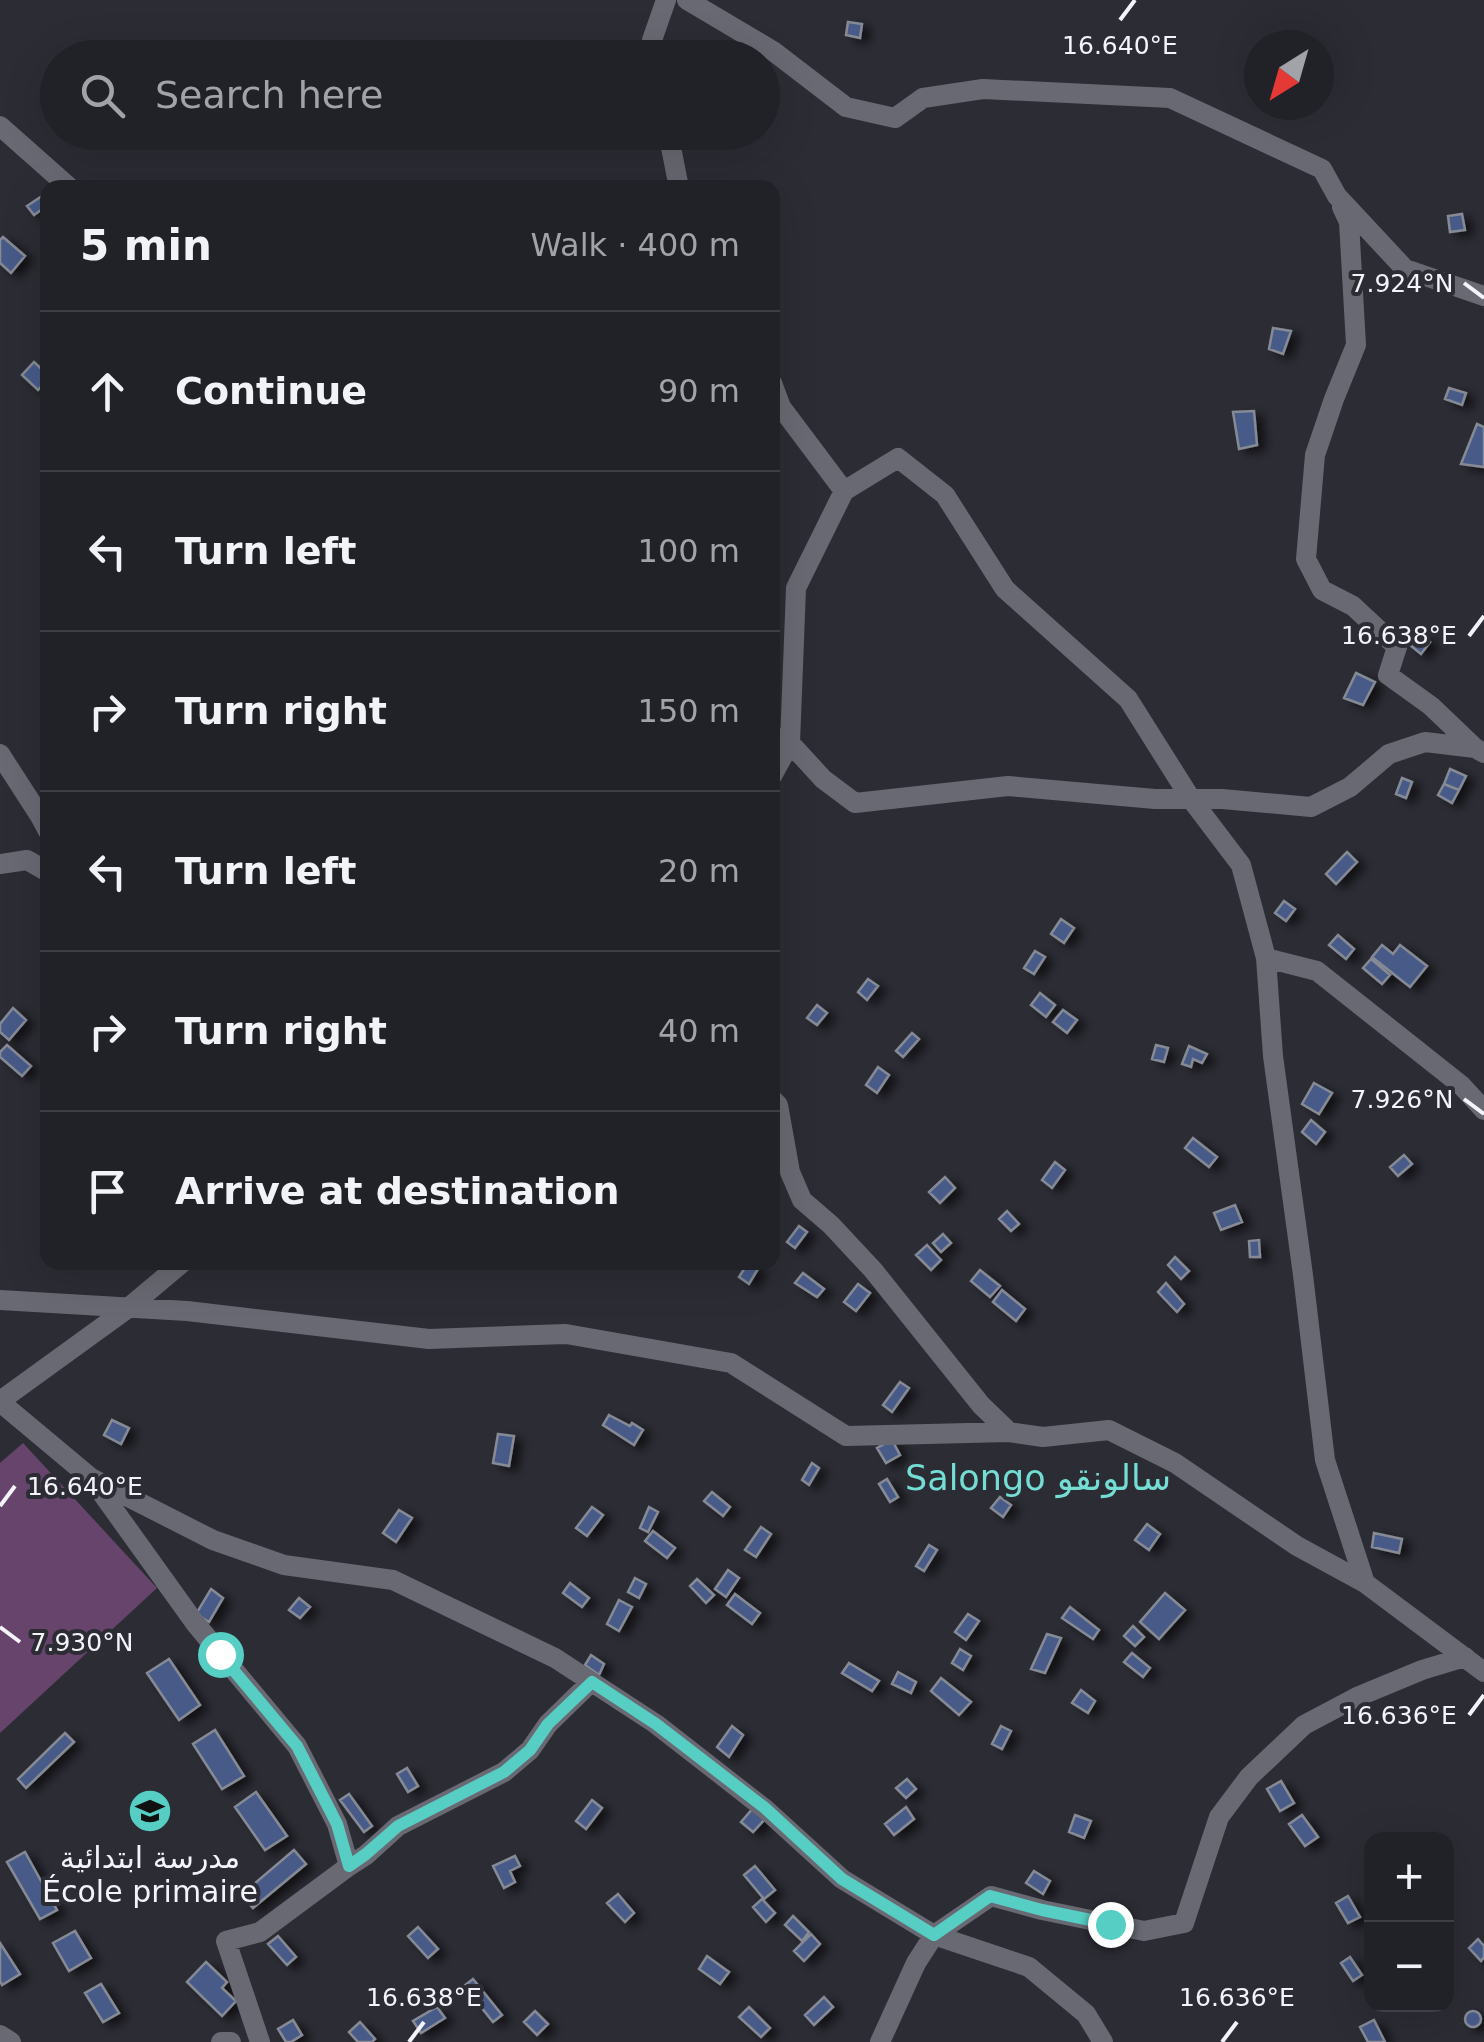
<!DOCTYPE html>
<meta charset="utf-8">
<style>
:root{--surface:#212128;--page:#292930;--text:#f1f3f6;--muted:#a2a3a8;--line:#3e3e45}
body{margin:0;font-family:"DejaVu Sans","Noto Naskh Arabic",sans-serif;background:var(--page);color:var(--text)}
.controls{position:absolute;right:30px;bottom:30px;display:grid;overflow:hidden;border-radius:20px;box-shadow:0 10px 40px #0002}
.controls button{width:90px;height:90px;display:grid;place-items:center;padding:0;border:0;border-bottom:2px solid var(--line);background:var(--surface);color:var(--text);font:50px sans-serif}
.compass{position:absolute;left:1244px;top:30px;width:90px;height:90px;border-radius:50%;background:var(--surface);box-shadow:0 10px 40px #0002;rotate:217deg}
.stop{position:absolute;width:30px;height:30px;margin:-22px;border:8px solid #56cec4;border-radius:50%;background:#fff}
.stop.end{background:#56cec4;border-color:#fff;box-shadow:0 2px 10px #0008}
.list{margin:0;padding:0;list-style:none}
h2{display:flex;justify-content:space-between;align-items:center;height:130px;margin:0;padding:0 40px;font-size:42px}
h2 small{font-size:32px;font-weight:400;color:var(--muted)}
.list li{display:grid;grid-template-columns:65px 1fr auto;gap:30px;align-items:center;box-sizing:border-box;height:160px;padding:0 40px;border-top:2px solid var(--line)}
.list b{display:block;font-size:38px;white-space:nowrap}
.list em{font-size:32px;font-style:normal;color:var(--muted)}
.icon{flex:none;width:55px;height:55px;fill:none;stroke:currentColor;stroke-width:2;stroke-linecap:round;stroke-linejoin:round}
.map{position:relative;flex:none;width:1484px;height:2042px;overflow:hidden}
.search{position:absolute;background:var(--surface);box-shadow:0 10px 40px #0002;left:40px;top:40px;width:740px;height:110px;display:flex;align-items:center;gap:25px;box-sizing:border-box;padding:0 35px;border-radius:55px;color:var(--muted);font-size:38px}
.panel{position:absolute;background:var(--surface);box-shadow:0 10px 40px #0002;left:40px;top:180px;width:740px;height:1090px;border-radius:20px}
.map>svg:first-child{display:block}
</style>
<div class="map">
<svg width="1484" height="2042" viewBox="0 0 1484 2042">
<defs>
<filter id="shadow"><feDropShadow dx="8" dy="4.5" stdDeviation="5" flood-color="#0009"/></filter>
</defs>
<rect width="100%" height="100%" fill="#2c2c35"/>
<path fill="#66446b" d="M23,1443l134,145 -157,145v-270z"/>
<path fill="#465a88" stroke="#868a94" stroke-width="2.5" filter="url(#shadow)" d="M848,22l14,2 -2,14 -14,-3z
M42,196l6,9 -14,10 -7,-9z
M1462,214l3,16 -15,2 -2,-16z
M3,237l22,19 -14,17 -11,-10v-23z
M1273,328l18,3 -8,23 -14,-5z
M34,362l14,13v4l-10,11 -16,-15z
M1449,388l17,5 -4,12 -17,-6z
M1254,411l3,34 -18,4 -6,-37z
M1477,424l7,3v40l-23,-3z
M1419,634l11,8 -9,12 -11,-9z
M1356,673l19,9 -12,23 -19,-7z
M1450,769l16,7 -7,14 -15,-6z
M1402,778l10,4 -6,16 -10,-4z
M1444,784l15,6 -7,13 -14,-8z
M1347,852l10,10 -21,22 -10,-10z
M1284,901l11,8 -9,12 -11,-8z
M1061,919l13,9 -10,15 -13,-9z
M1338,935l16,14 -8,10 -17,-14z
M1382,945l11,9 7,-9 27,21 -17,21 -38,-30z
M1035,951l10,6 -11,17 -10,-6z
M1371,959l19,16 -8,9 -19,-16z
M868,979l10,7 -11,14 -9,-8z
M1040,993l15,12 -9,12 -15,-12z
M817,1005l10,8 -10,12 -10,-7z
M13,1008l13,12 -17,20 -9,-8v-8z
M1063,1010l14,10 -10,13 -14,-11z
M912,1033l7,6 -16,18 -7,-6z
M7,1045l24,21 -9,10 -22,-19v-5z
M1156,1045l12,3 -4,14 -12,-3z
M1189,1046l18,8 -5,9 -9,-4 -2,8 -9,-3z
M878,1067l11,8 -12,18 -11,-8z
M1314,1083l18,10 -13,21 -17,-10z
M1311,1120l14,12 -9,12 -14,-12z
M1193,1138l24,19 -8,10 -24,-19z
M1404,1155l8,9 -14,12 -8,-9z
M1055,1162l10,8 -13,18 -10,-8z
M945,1177l10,11 -15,15 -11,-11z
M1235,1205l7,17 -21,8 -7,-17z
M1007,1211l12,13 -8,7 -12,-12z
M799,1226l8,6 -12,16 -8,-6z
M943,1234l8,9 -10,9 -8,-9z
M1259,1240l1,17h-10l-1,-16z
M927,1245l14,15 -10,10 -15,-15z
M1175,1257l14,14 -8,8 -13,-14z
M748,1263l10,6 -9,15 -10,-7z
M980,1270l20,16 -10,11 -19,-16z
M803,1273l21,16 -7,8 -22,-14z
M1166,1283l18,21 -7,8 -19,-20z
M858,1284l12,9 -14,18 -12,-9z
M1002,1290l23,19 -9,12 -23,-19z
M900,1382l9,6 -17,24 -9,-7z
M609,1415l21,11 2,-3 11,7 -9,15 -31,-20z
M112,1420l17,8 -8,16 -17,-9z
M498,1434l16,2 -5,30 -16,-3z
M892,1440l8,15 -14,8 -9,-15z
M812,1463l7,5 -10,17 -7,-5z
M887,1479l11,18 -8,5 -11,-18z
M712,1492l18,15 -7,9 -19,-15z
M1000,1497l11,8 -8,12 -12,-9z
M592,1507l11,8 -16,21 -11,-8z
M649,1507l9,5 -10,20 -8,-4z
M399,1510l13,8 -16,24 -13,-9z
M1147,1524l13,10 -11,16 -14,-10z
M761,1527l10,7 -15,23 -11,-7z
M653,1531l22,17 -8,10 -22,-17z
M1374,1533l28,6 -3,14 -27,-6z
M929,1545l8,5 -13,21 -8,-5z
M728,1570l11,8 -13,19 -11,-8z
M635,1578l11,6 -7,14 -11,-6z
M697,1579l17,16 -8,8 -16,-17z
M570,1583l19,15 -7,9 -19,-14z
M211,1589l12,9 -14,24 -13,-8z
M1165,1593l20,17 -26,29 -19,-17z
M735,1594l25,19 -8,11 -25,-19z
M299,1598l11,9 -10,11 -11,-8z
M619,1600l13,7 -13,24 -12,-7z
M1070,1607l29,23 -6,9 -31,-21z
M968,1614l11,7 -13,19 -11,-8z
M1133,1626l11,11 -9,9 -11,-10z
M1047,1634l14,4 -16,35 -14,-4z
M960,1649l11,7 -8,14 -11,-7z
M1132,1653l18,15 -7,9 -19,-15z
M591,1655l13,9 -5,11 -14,-10z
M169,1659l31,46 -21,15 -32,-47z
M849,1663l30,18 -7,10 -30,-18z
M898,1672l18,10 -5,11 -19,-9z
M941,1678l30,24 -12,13 -28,-24z
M1081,1690l14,11 -7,12 -16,-10z
M732,1726l11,9 -14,22 -12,-10z
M1001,1726l10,5 -9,18 -10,-5z
M215,1730l29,46 -22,13 -29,-45z
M65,1733l9,9 -48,46 -8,-9z
M407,1768l11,18 -10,6 -11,-18z
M907,1779l9,10 -10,9 -10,-10z
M1281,1781l13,22 -14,8 -13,-22z
M256,1792l31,44 -22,14 -30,-43z
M349,1794l23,32 -8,6 -24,-32z
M592,1800l10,8 -16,21 -10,-8z
M754,1807l12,11 -13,14 -12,-10z
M906,1807l8,12 -20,16 -9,-11z
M1075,1815l16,6 -7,17 -15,-6z
M1302,1815l16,22 -13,9 -16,-22z
M294,1850l12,14 -53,44 -12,-13z
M25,1852l32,58 -17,9 -33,-57z
M515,1856l5,10 -10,5 5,11 -11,6 -11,-22z
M755,1866l20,24 -11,9 -20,-24z
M1034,1871l16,10 -7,13 -17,-11z
M618,1894l16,19 -9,9 -18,-19z
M1348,1896l12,21 -12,6 -12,-20z
M762,1899l13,14 -9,9 -13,-15z
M793,1916l16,16 -7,9 -17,-16z
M418,1927l20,22 -10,9 -20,-22z
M75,1931l16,27 -22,13 -16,-28z
M811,1934l9,10 -16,17 -10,-10z
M278,1936l18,21 -9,8 -19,-21z
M1478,1939l6,7v11l-3,4 -12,-13z
M0,1943l20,31 -18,11 -2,-4z
M707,1956l22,16 -9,12 -21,-15z
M1350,1957l12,18 -9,6 -12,-18z
M206,1962l21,20 -5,6 14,13 -14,15 -35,-34z
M473,1979l29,36 -9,7 -29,-36z
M101,1984l18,29 -16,9 -18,-29z
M824,1997l9,10 -19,18 -9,-10z
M437,2007l8,11 -24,15 -8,-12z
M749,2007l21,21 -9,9 -22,-20z
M535,2011l13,13 -11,11 -13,-13z
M1465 2019a8 8 0 1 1 16 0a8 8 0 1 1-16 0Z
M293,2020l9,15 -11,7h-5l-8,-13z
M1374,2020l11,22h-17l-8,-15z
M360,2022l15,17 -3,3h-14l-9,-10z"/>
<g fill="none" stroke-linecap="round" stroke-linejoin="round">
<path stroke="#686972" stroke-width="20" d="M687,0l86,51 73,56 49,11 28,-20 60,-9 187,9 152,71 15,27 68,73 79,27
M655,58l-3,-18 14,-40
M0,126l70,62
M668,132l11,56
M1342,207l7,15 7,123 -22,54 -19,56 -9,104 16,31 31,16 44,41 -9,28 43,31 44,42
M772,383l9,24 63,84 -48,97 -6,155 -18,33
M844,491l54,-33 47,37 60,94 123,110 63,100 50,66 25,93 51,13 144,114 23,25
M772,736l18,7 33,36 32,24 153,-17 147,13h67l89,8 39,-20 39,-33 36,-12 50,6 9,5
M0,754l40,62 8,15
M0,864l27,-4 21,12
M1266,958l7,98 30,219 22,185 40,123
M772,1099l6,6 12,67 12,28 29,25 42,45 108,135 28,27
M0,1300l187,11 242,28 137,-5 165,29 115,73 163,-4 34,5 66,-7 66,33 122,83 68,37 119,89
M0,1401l127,-92 56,-47
M0,1402l91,76 104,145 102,123 40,78 12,42 -89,66 -34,9 34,101
M91,1478l122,62 71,25 109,15 162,78 101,66 109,85 77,70 92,56 95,32 57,47 17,28
M349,1866l17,-11 32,-29 106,-54 26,-22 18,-26 43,-42
M0,2035l11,7
M221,2042h10
M880,2042l36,-79 18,-28 57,-39 51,14 102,21 40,-8 35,-106 30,-40 55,-52 53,-28 65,-27 43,-13"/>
</g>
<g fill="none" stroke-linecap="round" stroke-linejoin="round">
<path stroke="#56cec4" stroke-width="12" d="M220,1654l77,92 40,78 12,42 17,-12 32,-28 106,-54 26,-22 18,-26 44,-42 64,42 109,84 77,71 92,56 56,-39 52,14 68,14"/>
</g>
<path fill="none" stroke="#f3f3f9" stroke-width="4" d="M1120,20l15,-20M1464,283l20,15M1469,636l15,-20M1464,1099l20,15M0,1506l15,-20M0,1627l20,15M1469,1715l15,-20M409,2042l15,-20M1222,2042l15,-20"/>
<defs>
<g id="school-disc" transform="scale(2.25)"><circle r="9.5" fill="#56cec4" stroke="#2c2c35"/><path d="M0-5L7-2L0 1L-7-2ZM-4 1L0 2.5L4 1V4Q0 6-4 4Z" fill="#111"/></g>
</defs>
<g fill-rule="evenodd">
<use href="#school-disc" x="150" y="1811"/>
</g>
<g text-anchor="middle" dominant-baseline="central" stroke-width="8" stroke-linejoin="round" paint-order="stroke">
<g font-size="30" fill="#f3f3f9" stroke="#2c2c35">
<text x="150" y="1857">مدرسة ابتدائية<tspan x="150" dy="34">École primaire</tspan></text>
</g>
<g font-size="35" fill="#74ded5" stroke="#2c2c35">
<text x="1038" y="1478">Salongo سالونقو</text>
</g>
</g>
<g font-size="25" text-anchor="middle" fill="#f3f3f9" stroke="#2c2c35" stroke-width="8" stroke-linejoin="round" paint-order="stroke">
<text x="1120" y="54">16.640°E</text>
<text x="1402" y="292">7.924°N</text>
<text x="1399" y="644">16.638°E</text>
<text x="1402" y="1108">7.926°N</text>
<text x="85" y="1495">16.640°E</text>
<text x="82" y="1651">7.930°N</text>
<text x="1399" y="1724">16.636°E</text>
<text x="424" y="2006">16.638°E</text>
<text x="1237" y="2006">16.636°E</text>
</g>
</svg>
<div class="controls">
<button>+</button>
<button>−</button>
</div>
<svg class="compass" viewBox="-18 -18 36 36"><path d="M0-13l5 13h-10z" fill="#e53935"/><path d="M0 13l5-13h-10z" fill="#a2a3a8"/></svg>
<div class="stop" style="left:220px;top:1654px"></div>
<div class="stop end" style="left:1110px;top:1924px"></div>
<div class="search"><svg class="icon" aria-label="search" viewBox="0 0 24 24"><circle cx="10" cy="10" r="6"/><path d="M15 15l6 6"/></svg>Search here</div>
<section class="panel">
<h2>5 min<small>Walk · 400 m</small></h2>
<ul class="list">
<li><svg class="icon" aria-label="ahead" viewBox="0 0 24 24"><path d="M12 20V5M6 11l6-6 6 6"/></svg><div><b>Continue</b></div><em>90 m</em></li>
<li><svg class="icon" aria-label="left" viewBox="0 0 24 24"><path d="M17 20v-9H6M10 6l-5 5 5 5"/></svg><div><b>Turn left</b></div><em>100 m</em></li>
<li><svg class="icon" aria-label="right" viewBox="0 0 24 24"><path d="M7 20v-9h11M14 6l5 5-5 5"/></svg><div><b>Turn right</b></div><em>150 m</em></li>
<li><svg class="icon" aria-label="left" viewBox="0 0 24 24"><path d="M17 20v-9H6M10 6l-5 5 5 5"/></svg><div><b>Turn left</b></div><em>20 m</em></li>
<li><svg class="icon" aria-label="right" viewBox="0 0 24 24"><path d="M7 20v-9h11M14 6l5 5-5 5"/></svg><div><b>Turn right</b></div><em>40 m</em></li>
<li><svg class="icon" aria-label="arrive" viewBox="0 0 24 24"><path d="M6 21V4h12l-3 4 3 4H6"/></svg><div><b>Arrive at destination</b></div></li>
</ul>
</section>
</div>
